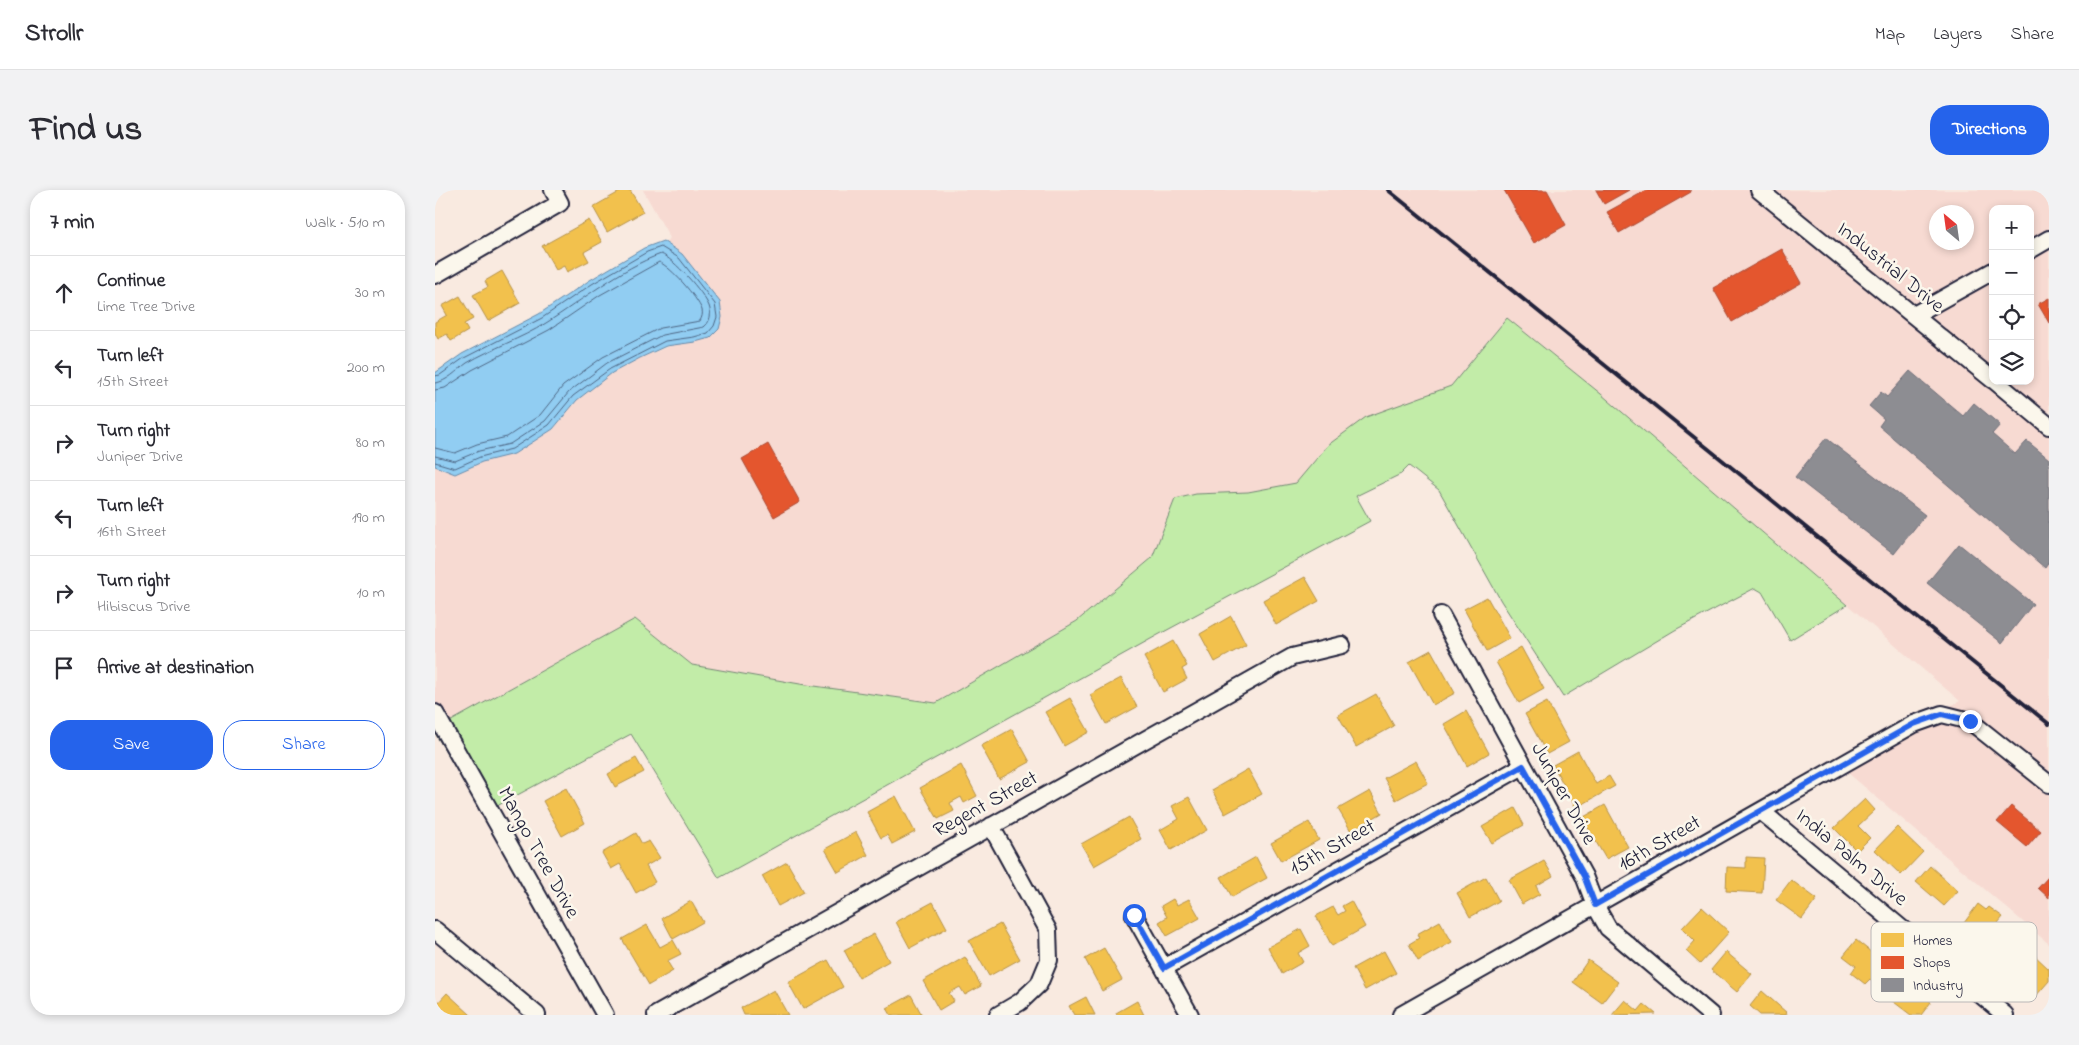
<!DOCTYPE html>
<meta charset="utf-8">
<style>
:root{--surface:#fff;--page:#f2f2f3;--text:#2b2b33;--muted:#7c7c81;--line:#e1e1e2;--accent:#2563eb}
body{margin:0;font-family:"Indie Flower",sans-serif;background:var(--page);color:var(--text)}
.controls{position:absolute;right:15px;top:15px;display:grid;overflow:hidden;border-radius:10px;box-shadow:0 2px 8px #0003}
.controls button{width:45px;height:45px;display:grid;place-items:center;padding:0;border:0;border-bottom:1px solid var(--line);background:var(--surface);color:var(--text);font:25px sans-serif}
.compass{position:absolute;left:1494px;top:15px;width:45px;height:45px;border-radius:50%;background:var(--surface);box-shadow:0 2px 8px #0003;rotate:331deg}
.stop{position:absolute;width:15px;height:15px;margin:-11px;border:4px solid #2563eb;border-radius:50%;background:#fff}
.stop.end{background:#2563eb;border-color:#fff;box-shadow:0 1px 5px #0008}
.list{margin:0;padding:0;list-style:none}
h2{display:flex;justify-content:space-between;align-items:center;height:65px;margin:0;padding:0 20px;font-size:21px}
h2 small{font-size:16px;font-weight:400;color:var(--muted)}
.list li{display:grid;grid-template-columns:32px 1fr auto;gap:15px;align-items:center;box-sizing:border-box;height:75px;padding:0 20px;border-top:1px solid var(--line)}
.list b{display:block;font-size:19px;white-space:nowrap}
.list p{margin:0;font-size:16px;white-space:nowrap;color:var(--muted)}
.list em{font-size:16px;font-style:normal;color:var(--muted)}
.actions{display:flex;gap:10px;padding:15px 20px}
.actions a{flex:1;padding:11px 0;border:1px solid var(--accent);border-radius:20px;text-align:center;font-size:18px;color:var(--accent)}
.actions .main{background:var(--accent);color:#fff}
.icon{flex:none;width:28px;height:28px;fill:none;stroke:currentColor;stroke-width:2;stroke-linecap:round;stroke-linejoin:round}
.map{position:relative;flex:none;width:1614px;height:825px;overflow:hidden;border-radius:20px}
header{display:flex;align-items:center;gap:30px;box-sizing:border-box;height:70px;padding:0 25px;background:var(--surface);border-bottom:1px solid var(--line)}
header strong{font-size:24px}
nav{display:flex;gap:28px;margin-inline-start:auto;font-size:18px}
.intro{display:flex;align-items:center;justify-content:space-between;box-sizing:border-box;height:120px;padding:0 30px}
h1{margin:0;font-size:35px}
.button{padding:12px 22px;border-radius:20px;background:var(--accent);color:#fff;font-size:18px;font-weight:700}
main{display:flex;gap:30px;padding:0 30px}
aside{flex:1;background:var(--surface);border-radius:20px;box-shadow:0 2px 8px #0003}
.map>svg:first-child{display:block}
</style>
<header>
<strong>Strollr</strong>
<nav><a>Map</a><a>Layers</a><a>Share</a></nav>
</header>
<div class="intro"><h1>Find us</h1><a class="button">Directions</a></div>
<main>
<aside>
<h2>7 min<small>Walk · 510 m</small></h2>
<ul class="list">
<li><svg class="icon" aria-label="ahead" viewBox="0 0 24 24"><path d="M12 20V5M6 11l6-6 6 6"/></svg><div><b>Continue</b><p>Lime Tree Drive</p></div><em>30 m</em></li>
<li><svg class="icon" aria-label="left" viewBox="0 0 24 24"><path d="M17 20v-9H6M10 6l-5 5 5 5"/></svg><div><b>Turn left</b><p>15th Street</p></div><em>200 m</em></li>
<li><svg class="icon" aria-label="right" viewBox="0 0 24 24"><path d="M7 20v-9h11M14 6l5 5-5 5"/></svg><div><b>Turn right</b><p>Juniper Drive</p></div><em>80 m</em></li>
<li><svg class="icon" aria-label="left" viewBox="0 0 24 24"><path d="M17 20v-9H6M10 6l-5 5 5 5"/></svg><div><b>Turn left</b><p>16th Street</p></div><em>190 m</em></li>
<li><svg class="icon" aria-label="right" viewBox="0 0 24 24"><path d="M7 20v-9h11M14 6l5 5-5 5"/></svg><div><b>Turn right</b><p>Hibiscus Drive</p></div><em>10 m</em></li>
<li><svg class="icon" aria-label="arrive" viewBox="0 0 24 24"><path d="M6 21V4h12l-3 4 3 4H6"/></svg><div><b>Arrive at destination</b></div></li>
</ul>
<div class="actions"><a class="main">Save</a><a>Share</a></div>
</aside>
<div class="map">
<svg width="1614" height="825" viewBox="0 0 1614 825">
<rect width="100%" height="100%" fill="#f9eae0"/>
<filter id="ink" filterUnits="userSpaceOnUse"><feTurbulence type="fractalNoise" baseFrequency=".02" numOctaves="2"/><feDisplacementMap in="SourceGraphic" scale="10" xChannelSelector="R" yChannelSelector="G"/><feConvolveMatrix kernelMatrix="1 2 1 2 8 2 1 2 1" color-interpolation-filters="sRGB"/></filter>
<g filter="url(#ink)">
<path fill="#f7dad2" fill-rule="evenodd" d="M208,0h1406v754l-215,-183 126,-60 -359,-307 -94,-76 -56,68 -40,17 -83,42 -32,38 -48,9 -52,2 -21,5 -23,59 -75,63 -141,82 -136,-19 -108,-19 -57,-46 -200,111v-264l20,8 27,-12 32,-8 39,-25 24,-29 35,-27 28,-15 32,-13 10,-91 -17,-12 5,-4zM1558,19h37v172h-37zM1502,22h30v30h-30z"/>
<path fill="#c2eca8" stroke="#728772" d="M1072,128l94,76 246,211 -57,35 -28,-48 -7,-4 -80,42 -112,67 -62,-96 -62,-111 -30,-24 -8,8 -45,22 14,25 -212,114 -439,243 -88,-144 -149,80 -47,-81v-3l200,-111 57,46 108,19 136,19 141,-82 75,-63 23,-59 21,-5 52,-2 48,-9 32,-38 38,-28 85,-31z"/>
<path fill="#91cdf2" stroke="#6589a9" d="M228,51l19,13 38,48 2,15 -3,12 -9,9 -15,4 -29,4 -26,12 -28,15 -35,27 -24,29 -39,25 -32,8 -27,12 -20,-8v-93l27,-19 77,-40 51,-34 54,-32z"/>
<path fill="#f2c14e" stroke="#b49148" d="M188,0h7l13,22 -36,20 -14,-25z
M154,30l13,22 -18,10 5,9 -22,11 -3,-6 -8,4 -14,-24z
M67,81l18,32 -32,18 -15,-26 15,-8 -3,-6z
M25,106l13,23 -9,5 4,7 -17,10 -4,-7 -9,5 -3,-6v-11l12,-7 -5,-9z
M870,387l14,24 -43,24 -13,-25z
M1052,407l23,41 -23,13 -23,-42z
M796,426l15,29 -31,17 -15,-28z
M738,451l14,25 -5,3 5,10 -24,13 -19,-35z
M1086,457l23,42 -25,14 -23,-41z
M996,460l24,43 -22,12 -24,-43z
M686,488l16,29 -31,17 -16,-29z
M941,504l18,32 -38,21 -18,-32z
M635,508l19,34 -25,14 -19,-34z
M1112,512l22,40 -22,12 -22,-40z
M1031,521l23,42 -22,13 -23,-42z
M577,539l18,33 -31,17 -18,-33z
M1143,561l18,33 13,-8 6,10 -39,22 -23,-43z
M201,568l8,14 -29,15 -7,-13z
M981,571l12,22 -32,17 -12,-22z
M526,575l16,31 -13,7 -3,-6 -11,6 4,8 -16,8 -18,-31z
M813,579l14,25 -37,20 -13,-24z
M131,598l19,35 -23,13 -19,-35z
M935,601l12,22 -31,18 -13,-22z
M461,606l19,36 -23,12 -5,-9 -6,3 -14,-26z
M754,607l18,33 -36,20 -11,-20 19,-11 -7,-13z
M1430,609l10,11 -17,16 12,12 -13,13 -23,-23z
M1170,615l23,42 -22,12 -24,-41z
M1080,618l9,17 -32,18 -10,-16z
M694,627l12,22 -47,27 -13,-22z
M874,632l10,18 -38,21 -10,-18z
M1462,637l26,25 -22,23 -26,-25z
M421,642l12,23 -30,17 -13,-23z
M201,643l6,11 7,-3 11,17 -14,8 9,16 -19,11 -16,-29 -9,5 -9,-16z
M821,667l11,21 -35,19 -11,-20z
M1311,667l18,1 -2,35 -36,-2 1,-24 19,1z
M1109,671l9,15 -17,10 4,8 -18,10 -13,-24z
M352,672l17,30 -26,14 -16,-30z
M1495,676l28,25 -14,15 -28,-24z
M1051,687l13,24 -29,16 -13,-24z
M1356,690l26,19 -15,20 -26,-19z
M738,709l4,6 12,-6 11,19 -33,18 -8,-14 8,-5 -6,-11z
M256,711l12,21 -30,17 -11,-21z
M916,711l14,26 -33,19 -16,-30 17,-9 5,8 7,-4 -3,-5z
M498,712l14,26 -37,20 -14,-26z
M1543,714l8,6 3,-3 14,10 -5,6 8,6 -12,17 -30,-23z
M1267,717l27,25 -29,32 -14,-13 9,-10 -13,-13z
M1005,731l12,21 -34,19 -9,-17 10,-6 -2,-4z
M565,734l20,35 -31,17 -20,-35z
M212,735l13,22 13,-7 8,14 -14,7 6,10 -24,14 -27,-46z
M866,739l9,17 -12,7 5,9 -21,12 -14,-27z
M439,744l15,27 -30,17 -15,-28z
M1421,750l36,29 -13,17 -9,-7 -5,5 -14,-11 5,-7 -13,-10z
M669,758l18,32 -20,11 -17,-32z
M949,761l12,22 -31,17 -12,-22z
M1291,762l26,22 -15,18 -26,-22z
M1597,763l17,16v12l-14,16 -17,-15 11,-13 -6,-6z
M530,767l16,29 -16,9 -5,-8 -11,6 5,8 -15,9 -16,-29z
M393,770l15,27 -40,22 -15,-27z
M1153,770l30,22 -16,21 -29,-21z
M1465,789l31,23 -10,13h-10l-25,-19z
M339,800l14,25h-44l-3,-7z
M1327,801l25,22 -1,2h-26l-10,-9z
M12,803l24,22h-36v-9z
M476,805l11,20h-31l-4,-7z
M651,807l9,18h-21l-5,-9z
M1190,810l13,11 6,-7 12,10 -44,1z
M702,811l7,14h-27l-1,-2z"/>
<path fill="#e4572e" stroke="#aa4732" d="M1069,0h43l19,35 -32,18z
M1161,0h33l-25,14z
M1212,0h43l1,2 -72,41 -12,-21z
M1347,59l19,34 -69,39 -19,-34z
M1614,108v25l-11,-19z
M333,254l32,58 -26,15 -32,-58z
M1576,616l30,25 -14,16 -30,-25z
M1614,686v22l-11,-10z"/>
<path fill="#8d8d92" stroke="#6d6d78" d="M1475,181l53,45 11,-13 26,22 -8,9 23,20 12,-13 22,18v103l-4,6 -166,-142 5,-7 -15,-13 12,-14 6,5z
M1391,248l99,77 -31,39 -99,-77z
M1524,354l74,60 -31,39 -75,-60z"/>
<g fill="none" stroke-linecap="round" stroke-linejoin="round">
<path stroke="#4e6684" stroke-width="1" d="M0,186l5,-1 24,-17 78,-40 50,-34 55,-32 14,-5 18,11 36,46 2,13 -3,9 -6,7 -14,4 -29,4 -55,28 -37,27 -24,29 -37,24 -32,8 -25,11 -20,-6
M0,193c12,-1 22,-13 32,-20 25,-15 54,-24 79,-40 37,-23 73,-54 115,-69 13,5 42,38 48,52 3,8 1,16 -5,21l-42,8 -55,28 -38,29 -24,29 -35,23 -31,7 -24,10 -20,-5
M0,200l10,-2 27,-18 77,-40 51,-35 59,-33c12,5 38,35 43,48 1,4 0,7 -2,11l-40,7 -57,29 -40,29 -23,29 -33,22 -30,7 -22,9 -20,-5"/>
<g stroke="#22223b" stroke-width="20">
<path id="minor" d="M1324,0l234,190
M1595,60l19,-11
M0,85l125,-72 -7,-13
M1479,125l79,-44
M1560,191l54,45
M1006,425l143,261 11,29 13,23 103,87
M0,523l170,302
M1326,621l244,204
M556,636l57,104 1,30 -10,24 -19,18 -22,13
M699,725l56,100
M0,740l102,85
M729,778l359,-202
M221,825l636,-358 50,-12
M966,825l513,-291 28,-10 28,7 79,63"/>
</g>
<use href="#minor" stroke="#fbf7ec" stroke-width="16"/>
<path stroke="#22223b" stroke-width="4" d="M953,0l661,534"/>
</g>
</g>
<g fill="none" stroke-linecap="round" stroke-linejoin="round" filter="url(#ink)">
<path stroke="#2563eb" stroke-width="6" d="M699,725l30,53 359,-202 61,110 11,29 319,-181 28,-10 28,7"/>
</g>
<g text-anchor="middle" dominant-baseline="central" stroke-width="5" stroke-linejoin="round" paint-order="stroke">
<g font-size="21" fill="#22223b" stroke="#fbf7ec">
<text transform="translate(1455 78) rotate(39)">Industrial Drive</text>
<text transform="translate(1128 604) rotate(61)">Juniper Drive</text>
<text transform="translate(551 615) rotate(-29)">Regent Street</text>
<text transform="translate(1225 654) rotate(-30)">16th Street</text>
<text transform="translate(898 658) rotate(-29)">15th Street</text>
<text transform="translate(103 663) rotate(61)">Mango Tree Drive</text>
<text transform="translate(1416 668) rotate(40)">India Palm Drive</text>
</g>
</g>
<rect x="1436" y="732" width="166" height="80" rx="8" fill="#fbf7ec" stroke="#bab7b7" stroke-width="1"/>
<rect x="1446" y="743" width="23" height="14" fill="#f2c14e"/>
<rect x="1446" y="766" width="23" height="13" fill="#e4572e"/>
<rect x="1446" y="788" width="23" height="14" fill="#8d8d92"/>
<g font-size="14" fill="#22223b">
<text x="1478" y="755">Homes</text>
<text x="1478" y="777">Shops</text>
<text x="1478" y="800">Industry</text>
</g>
</svg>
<div class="controls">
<button>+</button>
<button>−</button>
<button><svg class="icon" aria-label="locate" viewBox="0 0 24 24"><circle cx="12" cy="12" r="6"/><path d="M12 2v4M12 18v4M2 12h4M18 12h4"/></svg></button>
<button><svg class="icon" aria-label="layers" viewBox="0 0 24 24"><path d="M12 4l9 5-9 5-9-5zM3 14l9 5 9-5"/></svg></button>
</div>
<svg class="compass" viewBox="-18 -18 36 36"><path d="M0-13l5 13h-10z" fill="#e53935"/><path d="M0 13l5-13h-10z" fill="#7c7c81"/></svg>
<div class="stop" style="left:699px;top:725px"></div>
<div class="stop end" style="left:1535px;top:531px"></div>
</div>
</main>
